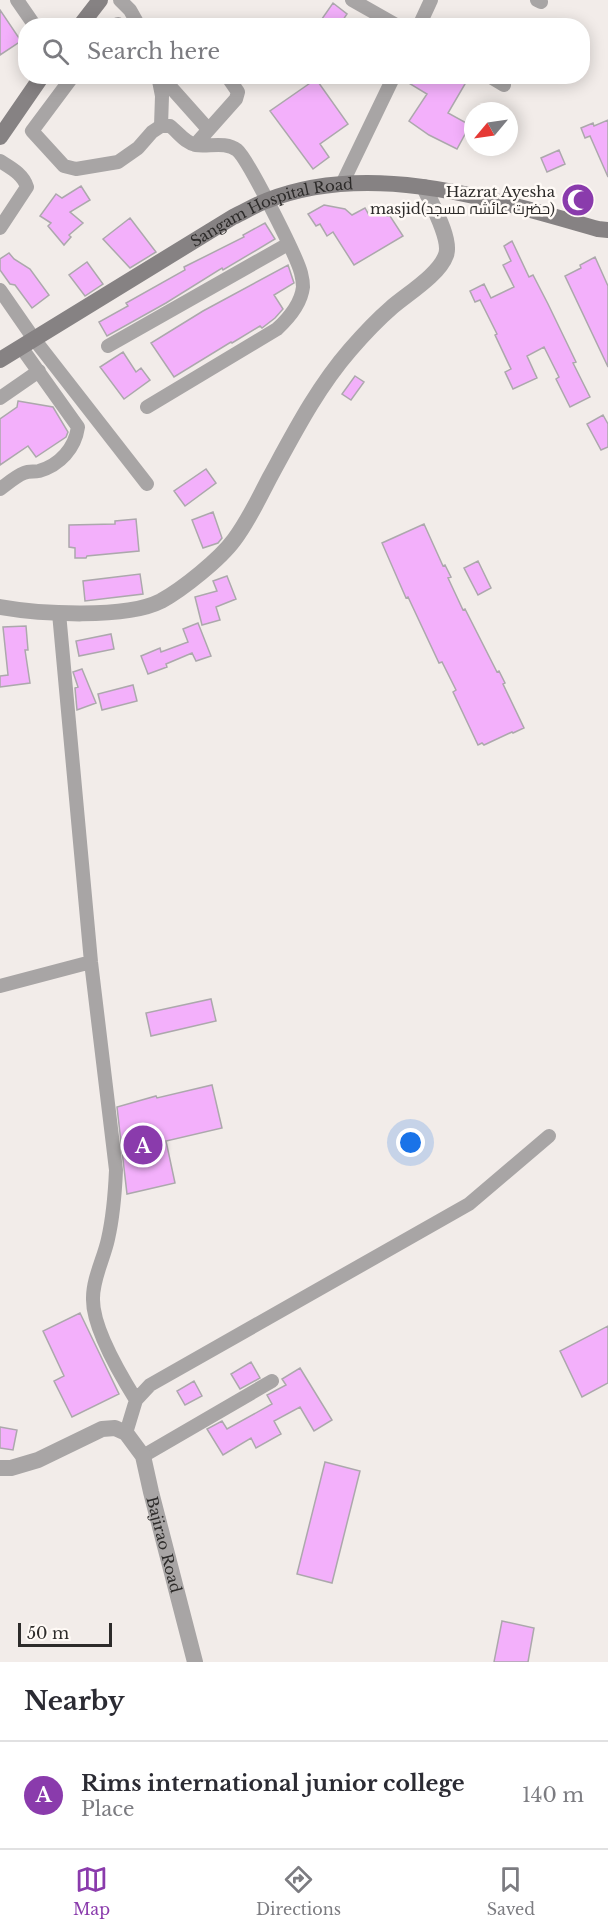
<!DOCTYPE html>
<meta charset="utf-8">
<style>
:root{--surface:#fff;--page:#f7f7f7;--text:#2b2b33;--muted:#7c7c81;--line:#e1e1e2;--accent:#8a3bac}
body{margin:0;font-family:"Libre Baskerville",Cairo,serif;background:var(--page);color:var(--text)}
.compass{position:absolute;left:464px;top:102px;width:54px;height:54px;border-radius:50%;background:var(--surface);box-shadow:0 3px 15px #0003;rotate:241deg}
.scale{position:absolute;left:18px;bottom:15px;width:94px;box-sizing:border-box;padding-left:6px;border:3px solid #2d2b2a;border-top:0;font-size:16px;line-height:21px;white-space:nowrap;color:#2d2b2a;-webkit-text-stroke:4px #fffaf6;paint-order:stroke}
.you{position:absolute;left:411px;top:1143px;width:21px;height:21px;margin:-15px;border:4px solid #fff;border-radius:50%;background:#1a73e8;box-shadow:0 0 0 9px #1a73e833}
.badge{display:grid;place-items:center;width:39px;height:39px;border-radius:50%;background:var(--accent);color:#fff;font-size:20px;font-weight:700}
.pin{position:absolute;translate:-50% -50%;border:3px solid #fff;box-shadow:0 2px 6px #0006}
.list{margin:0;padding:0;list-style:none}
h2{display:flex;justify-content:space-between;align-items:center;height:78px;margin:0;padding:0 24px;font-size:26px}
h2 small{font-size:20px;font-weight:400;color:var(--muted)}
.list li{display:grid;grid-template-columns:39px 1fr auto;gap:18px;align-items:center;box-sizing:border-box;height:108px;padding:0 24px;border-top:2px solid var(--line)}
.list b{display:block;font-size:22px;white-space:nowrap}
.list p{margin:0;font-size:20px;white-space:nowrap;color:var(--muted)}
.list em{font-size:20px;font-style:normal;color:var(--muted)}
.icon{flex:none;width:33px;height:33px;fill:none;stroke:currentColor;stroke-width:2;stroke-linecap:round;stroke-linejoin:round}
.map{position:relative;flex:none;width:608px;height:1662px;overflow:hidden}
.search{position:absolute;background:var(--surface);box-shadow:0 3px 15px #0003;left:18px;right:18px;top:18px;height:66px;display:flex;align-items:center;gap:15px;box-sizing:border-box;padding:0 21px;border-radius:24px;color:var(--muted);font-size:22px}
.sheet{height:186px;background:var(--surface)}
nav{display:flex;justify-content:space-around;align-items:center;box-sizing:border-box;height:84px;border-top:2px solid var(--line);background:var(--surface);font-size:16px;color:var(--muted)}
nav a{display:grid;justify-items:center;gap:3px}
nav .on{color:var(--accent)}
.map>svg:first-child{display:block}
</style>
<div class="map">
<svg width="608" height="1662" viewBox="0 0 608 1662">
<rect width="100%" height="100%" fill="#f2ece9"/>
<path fill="#f3b0fb" stroke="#aca8ac" stroke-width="1.5" d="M333,3l14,11 -8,12h-22z
M0,10l21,31 -21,14z
M403,76h49l13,8 -17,29 22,12 -13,24 -28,-14 -20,-14 18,-27 -25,-15z
M316,79l32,45 -28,20 9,13 -16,12 -43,-58z
M608,120v57l-18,-41 -5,2 -4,-10 12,-5 1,3z
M559,150l6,14 -18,8 -6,-14z
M81,186l9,14 -20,12 13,11 -14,12 2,2 -7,8 -16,-19 3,-3 -11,-7 16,-22 6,4z
M324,205l21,4 7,6 13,-7 4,7 14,-7 4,8h3l13,20 -49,29 -21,-33 -6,4 -7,-12 -4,2 -8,-12z
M130,218l26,34 -26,16 -27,-29z
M265,223l10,16 -52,31 -1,-2 -56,35 -59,33 -8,-14 29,-16 -2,-3 59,-33 -1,-3 60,-30 -1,-2z
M512,241l17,36 4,-2 15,29 28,58 -3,1 17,34 -20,10 -14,-28 3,-2 -15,-30 -17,9 10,22 -24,11 -8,-17 6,-3 -16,-34 2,-1 -17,-34 -5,2 -5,-11 14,-7 7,14 23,-11 -11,-22 8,-4 -7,-15z
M9,253l5,6 16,10 19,26 -17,13 -17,-23 -5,-1 -10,-14v-11z
M595,257l13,29v81l-43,-91 16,-8 -1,-3z
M87,262l16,22 -18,12 -16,-21z
M288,265l6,18 -20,12 9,14 -8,9 -13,10 -2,-2 -28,17 -1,-1 -57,35 -23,-34 52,-32z
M123,352l13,20 5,-4 9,12 -26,19 -24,-32z
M355,376l9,6 -13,18 -9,-6z
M18,401l35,6 15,25 -2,5 -30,20 -8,-11 -28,19v-46l17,-12z
M603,415l5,9v23l-7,3 -14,-26z
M206,469l10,14 -31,23 -11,-15z
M213,512l9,26 -4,5 -15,5 -11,-28z
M136,519l3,32 -52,5 -1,2h-11v-10l-6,-1v-22l46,-1v-3z
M424,524l19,42 2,-1 6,12 -3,1 15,32 2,-1 32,63 2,-1 6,12 -2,1 21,44 -11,5 -1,-1 -28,13 -2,-2 -4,2 -25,-53 3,-2 -14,-28 -3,1 -31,-66 -2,1 -24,-55z
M478,561l13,27 -13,7 -14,-27z
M140,574l3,20 -58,7 -2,-20z
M227,576l9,23 -20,8 4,13 -18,5 -7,-28 22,-6 -4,-10z
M198,623l13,33 -15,5 -4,-8 -26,11 1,3 -19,7 -7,-18 19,-8 1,4 27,-10 -5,-13z
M26,626l2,24h-3l5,33 -30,4v-11l8,-1 -5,-48z
M111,634l3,15 -35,7 -3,-15z
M82,669l14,34 -19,7 -2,-22 3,-1 -5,-15z
M133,685l4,16 -35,9 -4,-16z
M211,999l5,22 -65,15 -5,-23z
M212,1085l10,43 -56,13 9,42 -48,11 -10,-87 39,-11 1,2z
M80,1313l39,81 -47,23 -18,-36 10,-5 -21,-45z
M608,1326v57l-26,14 -22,-46z
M251,1362l9,16 -20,11 -9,-15z
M300,1368l32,52 -18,11 -14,-24 -26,14 7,13 -25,14 -5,-10 -28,17 -16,-26 15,-8 5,8 45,-25 -5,-9 19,-10 -4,-6z
M194,1381l8,15 -17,9 -8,-14z
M0,1427l17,3 -4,20 -13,-2z
M325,1462l35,9 -28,112 -35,-9z
M502,1621l32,7 -6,34h-34z"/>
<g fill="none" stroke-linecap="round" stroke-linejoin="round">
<path stroke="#a8a5a5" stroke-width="14" d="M17,0l18,26
M120,0l10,10 9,16
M352,0l46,26
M537,0l4,2
M113,26l5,-2 2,2
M419,26l12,-26
M73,76l-41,55 32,35 12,3 42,-7 20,-14 14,-16 9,-6h9c8,6 15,17 26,19 12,2 30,-4 41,5 11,9 60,107 64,123 1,4 2,10 2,14 -2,17 -14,31 -26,42l-130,78
M158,76l4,20 -1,30
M164,76l3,7 41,46
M489,76l15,9
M195,145l41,-46 2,-7 -11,-16
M0,161c11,7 23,13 27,26l-27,41
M342,184l52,-108
M0,290l34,49 113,145
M108,346l180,-102
M0,398l39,-27
M0,489c7,-5 16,-13 24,-16 5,-2 10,-1 15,-2 21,-6 36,-23 39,-44l-57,-80
M59,613l32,349 25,208c-1,23 -3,47 -8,69 -4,19 -15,39 -15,59 -1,29 28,78 43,102
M0,986l91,-24
M126,1433l10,-33 14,-15 319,-181 80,-68
M143,1456l129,-75"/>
<g stroke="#a8a5a5" stroke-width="16">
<path d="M0,607c39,7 126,12 161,-6 22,-12 59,-42 73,-61 15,-20 25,-42 36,-63 24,-44 47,-89 80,-127 13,-15 26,-29 41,-42 16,-14 48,-33 55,-53 6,-16 -15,-52 -22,-68"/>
<path id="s1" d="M0,1468h11l27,-8 64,-31 13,-1 11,5 17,23 8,36 44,170"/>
</g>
<g stroke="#868283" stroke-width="16">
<path d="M80,26l20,-26"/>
<path d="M0,137l42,-61"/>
<path id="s2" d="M0,360l233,-143c11,-5 22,-12 33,-16 105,-42 229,-1 332,28l10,1"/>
</g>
</g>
<defs>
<g id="mosque-disc" transform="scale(1.725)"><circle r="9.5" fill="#8a3bac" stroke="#fffaf6"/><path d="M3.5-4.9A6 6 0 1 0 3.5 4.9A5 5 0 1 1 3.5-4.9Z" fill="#fff"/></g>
</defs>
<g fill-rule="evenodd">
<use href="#mosque-disc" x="578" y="200"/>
</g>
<g text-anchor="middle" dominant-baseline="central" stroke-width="5" stroke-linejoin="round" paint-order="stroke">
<g font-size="15" fill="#2d2b2a" stroke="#fffaf6" text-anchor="end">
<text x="555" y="191">Hazrat Ayesha<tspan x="555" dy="17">masjid(حضرت عائشہ مسجد)</tspan></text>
</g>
<g font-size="15" fill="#2d2b2a" stroke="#fffaf6">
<text stroke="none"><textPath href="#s2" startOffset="312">Sangam Hospital Road</textPath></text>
<text stroke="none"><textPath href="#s1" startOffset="255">Bajirao Road</textPath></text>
</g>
</g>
</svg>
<svg class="compass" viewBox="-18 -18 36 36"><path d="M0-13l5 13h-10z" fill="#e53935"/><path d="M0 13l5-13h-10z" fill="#7c7c81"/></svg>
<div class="scale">50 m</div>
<div class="you"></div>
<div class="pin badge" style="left:143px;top:1145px">A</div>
<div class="search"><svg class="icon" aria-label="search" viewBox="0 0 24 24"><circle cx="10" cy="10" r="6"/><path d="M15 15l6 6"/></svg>Search here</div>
</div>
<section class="sheet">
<h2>Nearby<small></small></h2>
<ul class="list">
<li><span class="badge">A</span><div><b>Rims international junior college</b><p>Place</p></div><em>140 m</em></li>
</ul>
</section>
<nav>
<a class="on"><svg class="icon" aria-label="map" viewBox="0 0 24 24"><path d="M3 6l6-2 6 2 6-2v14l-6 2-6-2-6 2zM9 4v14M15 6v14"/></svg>Map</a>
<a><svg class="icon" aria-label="directions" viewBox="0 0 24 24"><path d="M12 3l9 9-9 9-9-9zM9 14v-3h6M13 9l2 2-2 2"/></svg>Directions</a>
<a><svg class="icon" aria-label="saved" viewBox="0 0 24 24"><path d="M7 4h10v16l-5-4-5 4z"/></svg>Saved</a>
</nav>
